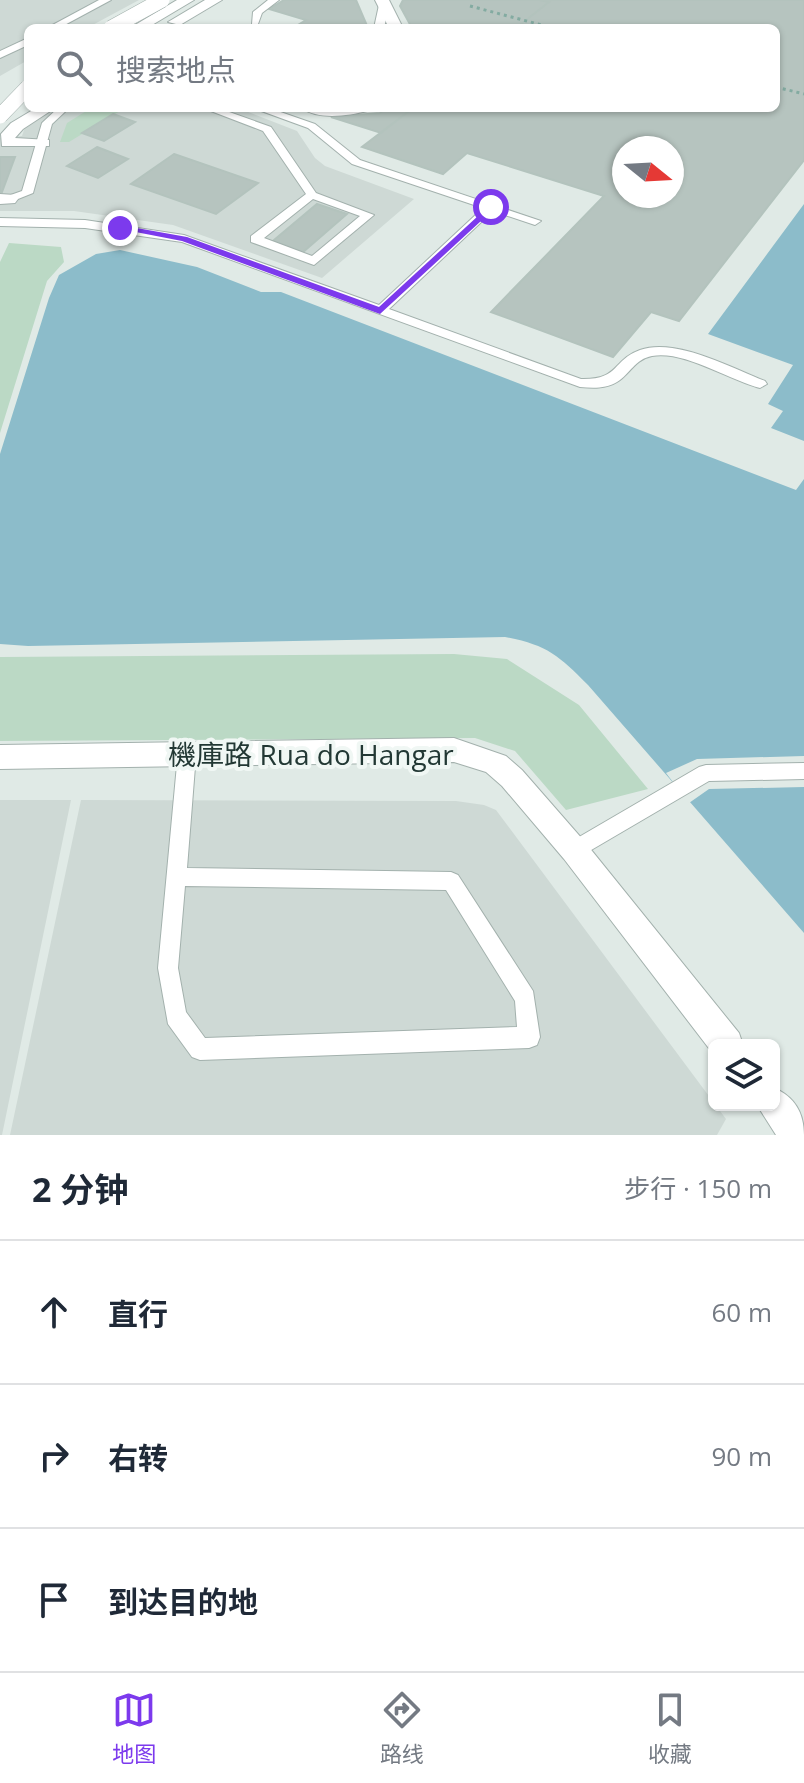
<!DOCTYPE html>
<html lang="zh">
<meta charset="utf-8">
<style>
:root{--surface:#fff;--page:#f6f6f7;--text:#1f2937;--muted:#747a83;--line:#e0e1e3;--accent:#7c3aed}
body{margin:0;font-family:"Open Sans","Noto Sans SC",sans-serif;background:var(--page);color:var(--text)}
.controls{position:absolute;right:24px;bottom:24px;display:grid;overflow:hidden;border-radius:12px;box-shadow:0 2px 6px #0004}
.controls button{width:72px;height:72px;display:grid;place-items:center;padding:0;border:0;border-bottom:2px solid var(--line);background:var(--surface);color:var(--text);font:40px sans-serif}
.compass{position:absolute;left:612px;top:136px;width:72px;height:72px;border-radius:50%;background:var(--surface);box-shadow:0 2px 6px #0004;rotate:108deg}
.stop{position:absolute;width:24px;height:24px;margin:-18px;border:6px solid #7c3aed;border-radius:50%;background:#fff}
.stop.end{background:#7c3aed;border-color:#fff;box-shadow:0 2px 8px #0008}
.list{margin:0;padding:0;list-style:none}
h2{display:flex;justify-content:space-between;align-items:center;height:104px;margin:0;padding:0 32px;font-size:34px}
h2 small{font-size:26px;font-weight:400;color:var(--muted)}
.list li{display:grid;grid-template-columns:52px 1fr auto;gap:24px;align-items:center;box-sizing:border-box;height:144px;padding:0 32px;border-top:2px solid var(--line)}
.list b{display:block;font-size:30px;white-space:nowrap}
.list em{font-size:26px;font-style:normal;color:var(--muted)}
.icon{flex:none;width:44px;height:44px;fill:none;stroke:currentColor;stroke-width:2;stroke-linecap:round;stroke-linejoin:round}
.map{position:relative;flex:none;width:804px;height:1135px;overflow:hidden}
.search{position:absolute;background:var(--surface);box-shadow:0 2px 6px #0004;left:24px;right:24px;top:24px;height:88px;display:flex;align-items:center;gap:20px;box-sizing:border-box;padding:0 28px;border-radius:12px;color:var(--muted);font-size:30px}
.sheet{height:536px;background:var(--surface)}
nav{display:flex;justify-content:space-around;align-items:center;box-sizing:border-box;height:112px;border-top:2px solid var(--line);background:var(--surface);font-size:22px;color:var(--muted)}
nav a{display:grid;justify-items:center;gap:4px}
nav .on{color:var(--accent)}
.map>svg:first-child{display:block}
</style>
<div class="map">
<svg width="804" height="1135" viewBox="0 0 804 1135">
<rect width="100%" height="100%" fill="#e0eae6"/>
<path fill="#ced9d5" d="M0,0h139l-52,28h-59v32l-28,16z
M57,108h181l59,23 18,27 10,8 89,33 -92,79 -149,-53 -99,-14h-74v-73l22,-2 4,-12z
M0,800h71l-69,335h-2z
M81,800l375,1 28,4 12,5 230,309 -9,16h-707z"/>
<path fill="#bbd9c5" d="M91,108h34l-56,34h-9l7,-19z
M9,243l52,4 3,15 -17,19 -47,152v-171z
M454,654l53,5 72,46 69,84 -82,21 -51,-59 -40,-13 -475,3v-84z"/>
<path fill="#8cbcca" d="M804,204v237l-33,-13 12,-17 -15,-7 25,-39 -85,-31z
M120,250l77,17 64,25h20l515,198 8,-11v454l-216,-248c-30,-30 -41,-40 -83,-48l-477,9 -28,-2v-190l49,-156 10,-23 37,-21z"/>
<path fill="#e0eae6" d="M804,756v31l-95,2 -20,14 -23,-30 31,-14z"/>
<path fill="#b6c4bf" stroke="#b3c3bd" stroke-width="2" fill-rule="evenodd" d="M284,0h72l12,28h-75l13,-8 -37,-11z
M539,0l10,2 -33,26h-104l-12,-22 3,-6z
M539,0h265v160l-125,161 -28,-9 -38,45 -122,-45 113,-116 -137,-43 -24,21 -81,-27 51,-39h363v-80h-260l33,-26zM624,148h48v48h-48z
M387,108h26l-32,25 -50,-16 49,-4z
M113,114l22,8 -31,19 -22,-8z
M97,147l31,12 -30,19 -31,-12z
M174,154l84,29 -42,31 -85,-30z
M0,157h15l-13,35h-2z
M317,204l30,10 -44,38 -30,-11z"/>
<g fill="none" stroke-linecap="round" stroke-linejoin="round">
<g stroke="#a3b1ad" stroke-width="2">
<path id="service" d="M99,0h12l-52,28h-12z
M268,0h11l-17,13 -4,11h-6l1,-12z
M384,2l5,3 -5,23h-10l5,-23z
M28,38v7l-28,13v-7z
M58,108h11l-17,16 -19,69 -20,8h-8v-4l17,-6 20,-68z
M203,108h15l53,19 45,66 58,22 -60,50 -63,-23v-6l55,-42 -43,-63zM313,199l47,17 -48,40 -48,-18z
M253,108h16l46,16 45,36 181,61 -6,4 -42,-14 -104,98 192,70c39,1 31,-19 59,-29 35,-13 92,18 125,31l2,3 -7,4c-31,-8 -76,-38 -108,-32 -17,3 -22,18 -35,26 -11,7 -25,6 -37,5l-398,-145 -97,-14 -85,-2v-8l85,2 99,15 195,70 104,-97 -131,-44 -44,-36z
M187,746l6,3 3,5 -9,114 264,4 7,3 75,116 7,46 -3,8 -8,3 -329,12 -8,-3 -24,-33 -10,-56 20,-214 3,-5zM185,886l261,4 69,111 2,26 -312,11 -19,-26 -8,-44z
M804,763v16l-95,2 -128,75 -7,3 -7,-3 -3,-6 3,-6 132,-77 7,-2z"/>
</g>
<g stroke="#a3b1ad" stroke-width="2">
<path id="minor" d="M177,0h17l-47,28h-17z
M205,0h17l-42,25 -12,-3z
M375,0h14l14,28h-14z
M36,108h19l-32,21 -8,9 34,2v6h-47l-1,-12 10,-11z
M302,108h67l-2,3c-19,5 -50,9 -65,-3z
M0,194l15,1 3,4 -3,4 -15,1z
M454,738l52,18 16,14 62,71 155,192 4,12h-29v10l-150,-196 -62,-73 -16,-14 -32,-10 -454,7v-24z
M774,1088c21,9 30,25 30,47h-28l-19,-30h17z"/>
</g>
<path stroke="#83aba1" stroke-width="3" stroke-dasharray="3 4" stroke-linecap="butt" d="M470,6l83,22
M776,87l28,7"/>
<use href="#service" fill="#fff" fill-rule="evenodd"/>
<use href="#minor" fill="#fff" fill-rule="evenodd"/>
<g stroke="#a3b1ad" stroke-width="16" stroke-linecap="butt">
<path id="minor-bridge" d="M111,28l51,-28
M0,116l28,-29"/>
</g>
<use href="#minor-bridge" stroke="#fff" stroke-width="15"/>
</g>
<path fill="#7c3aed" d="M491,204l3,5 -114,105 -198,-73 -67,-13 5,-3 67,12 192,70z"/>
<g text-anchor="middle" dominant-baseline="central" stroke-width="8" stroke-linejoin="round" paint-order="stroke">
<g font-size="28" fill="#223834" stroke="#f0f7f4">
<text x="311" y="754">機庫路 Rua do Hangar</text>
</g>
</g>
</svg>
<div class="controls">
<button><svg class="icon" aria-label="layers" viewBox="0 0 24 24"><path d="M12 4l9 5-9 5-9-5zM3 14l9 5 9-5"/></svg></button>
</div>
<svg class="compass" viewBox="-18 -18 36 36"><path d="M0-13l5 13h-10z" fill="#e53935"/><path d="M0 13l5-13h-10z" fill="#747a83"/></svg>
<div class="stop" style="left:491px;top:207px"></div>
<div class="stop end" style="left:120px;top:228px"></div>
<div class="search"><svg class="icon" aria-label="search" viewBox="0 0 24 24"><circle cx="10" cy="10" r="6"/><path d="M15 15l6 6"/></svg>搜索地点</div>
</div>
<section class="sheet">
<h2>2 分钟<small>步行 · 150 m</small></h2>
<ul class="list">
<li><svg class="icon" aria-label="ahead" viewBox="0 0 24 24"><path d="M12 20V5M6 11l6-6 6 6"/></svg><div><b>直行</b></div><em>60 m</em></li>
<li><svg class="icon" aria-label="right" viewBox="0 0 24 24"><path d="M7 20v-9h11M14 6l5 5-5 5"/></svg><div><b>右转</b></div><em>90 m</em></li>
<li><svg class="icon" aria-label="arrive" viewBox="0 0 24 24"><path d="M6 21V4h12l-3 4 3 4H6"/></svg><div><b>到达目的地</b></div></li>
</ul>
</section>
<nav>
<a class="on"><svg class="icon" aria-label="map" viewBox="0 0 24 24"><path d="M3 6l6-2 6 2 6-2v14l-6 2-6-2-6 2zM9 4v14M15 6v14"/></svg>地图</a>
<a><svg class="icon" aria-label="directions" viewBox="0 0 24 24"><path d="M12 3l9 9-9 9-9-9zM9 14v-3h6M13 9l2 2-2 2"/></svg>路线</a>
<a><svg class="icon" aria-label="saved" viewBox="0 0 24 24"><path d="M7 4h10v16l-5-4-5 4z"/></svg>收藏</a>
</nav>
